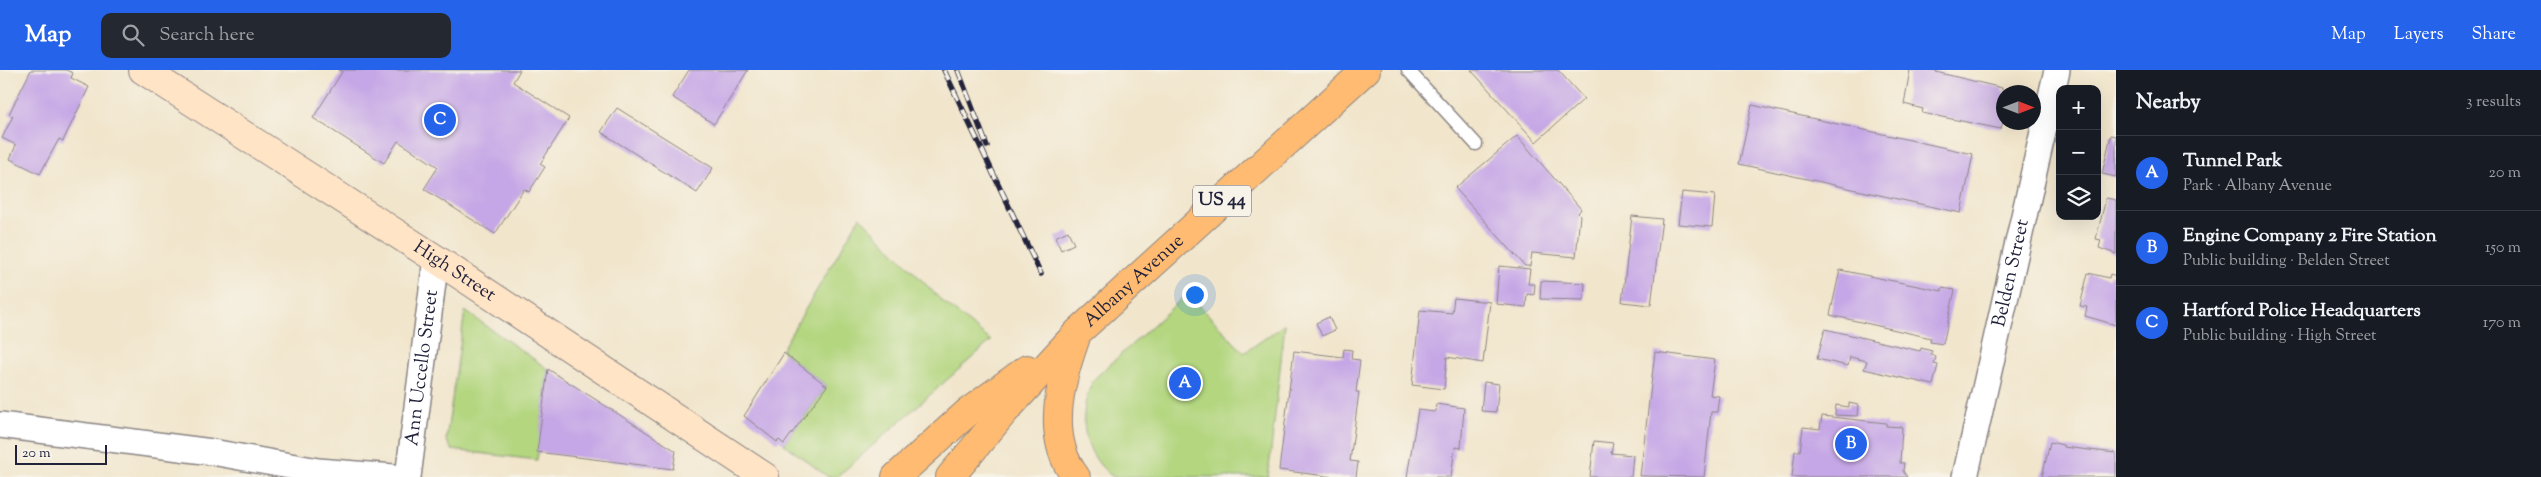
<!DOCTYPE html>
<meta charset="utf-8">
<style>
:root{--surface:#171b24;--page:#242831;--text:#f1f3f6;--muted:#9ea1a6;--line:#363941;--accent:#2563eb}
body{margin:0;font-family:"Sorts Mill Goudy",serif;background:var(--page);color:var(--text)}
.controls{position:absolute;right:15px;top:15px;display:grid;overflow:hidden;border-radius:10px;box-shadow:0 5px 20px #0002}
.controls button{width:45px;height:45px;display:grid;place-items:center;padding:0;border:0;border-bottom:1px solid var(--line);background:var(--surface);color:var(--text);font:25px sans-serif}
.compass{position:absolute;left:1996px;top:15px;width:45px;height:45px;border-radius:50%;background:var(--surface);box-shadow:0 5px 20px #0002;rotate:90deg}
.scale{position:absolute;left:15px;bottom:12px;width:92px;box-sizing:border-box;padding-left:5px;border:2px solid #22223b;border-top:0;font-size:14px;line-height:18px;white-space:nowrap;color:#22223b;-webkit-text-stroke:4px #f7f3e8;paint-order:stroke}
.you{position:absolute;left:1194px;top:224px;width:18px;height:18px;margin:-12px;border:4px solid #fff;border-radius:50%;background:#1a73e8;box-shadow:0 0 0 8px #1a73e833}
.badge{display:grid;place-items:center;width:32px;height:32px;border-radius:50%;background:var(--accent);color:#fff;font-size:16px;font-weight:700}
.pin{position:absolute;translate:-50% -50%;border:2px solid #fff;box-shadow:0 1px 5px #0006}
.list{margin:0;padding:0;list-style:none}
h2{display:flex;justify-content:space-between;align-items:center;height:65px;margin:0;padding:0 20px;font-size:21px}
h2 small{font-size:16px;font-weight:400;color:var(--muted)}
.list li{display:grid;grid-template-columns:32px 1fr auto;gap:15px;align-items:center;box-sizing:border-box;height:75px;padding:0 20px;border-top:1px solid var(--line)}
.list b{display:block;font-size:19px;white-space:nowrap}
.list p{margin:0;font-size:16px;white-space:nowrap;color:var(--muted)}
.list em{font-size:16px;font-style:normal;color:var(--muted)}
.icon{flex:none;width:28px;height:28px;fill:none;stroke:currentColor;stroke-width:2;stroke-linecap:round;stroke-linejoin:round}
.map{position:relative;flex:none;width:2116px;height:407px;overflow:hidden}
header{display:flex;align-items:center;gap:30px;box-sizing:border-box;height:70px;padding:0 25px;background:var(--accent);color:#fff}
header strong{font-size:24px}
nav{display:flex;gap:28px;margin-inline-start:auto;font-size:18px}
.search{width:350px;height:45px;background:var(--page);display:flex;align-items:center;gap:12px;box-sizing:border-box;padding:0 18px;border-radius:10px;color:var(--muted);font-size:19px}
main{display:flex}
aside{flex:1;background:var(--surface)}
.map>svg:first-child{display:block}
</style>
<header>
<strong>Map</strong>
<div class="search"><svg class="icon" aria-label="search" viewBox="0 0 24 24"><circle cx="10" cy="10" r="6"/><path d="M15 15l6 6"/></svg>Search here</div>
<nav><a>Map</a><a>Layers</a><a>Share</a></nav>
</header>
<main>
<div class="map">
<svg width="2116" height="407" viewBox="0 0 2116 407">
<rect width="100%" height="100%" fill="#f7f3e8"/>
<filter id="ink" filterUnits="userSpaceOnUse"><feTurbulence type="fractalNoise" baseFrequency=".02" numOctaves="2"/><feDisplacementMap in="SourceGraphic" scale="10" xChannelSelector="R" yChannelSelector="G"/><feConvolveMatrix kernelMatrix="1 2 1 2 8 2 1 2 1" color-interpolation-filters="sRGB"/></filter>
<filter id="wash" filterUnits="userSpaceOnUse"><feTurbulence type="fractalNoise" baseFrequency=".0096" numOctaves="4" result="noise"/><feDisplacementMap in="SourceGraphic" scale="20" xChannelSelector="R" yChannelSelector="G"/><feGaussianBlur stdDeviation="1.12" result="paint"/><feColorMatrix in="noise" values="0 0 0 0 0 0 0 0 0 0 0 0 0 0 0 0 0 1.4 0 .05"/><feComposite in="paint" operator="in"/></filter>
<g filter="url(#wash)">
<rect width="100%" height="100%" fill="#f1e5cb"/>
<path fill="#b3d67f" stroke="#6a7c5d" d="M860,147l82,84 49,40 -154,136h-9l-44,-33 43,-58 -43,-33 -2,-4z
M1188,223l56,60 41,-29 -17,153h-155c-31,-23 -37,-64 -19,-98z
M465,241l83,58 -11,91 -85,-10 -6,-10z"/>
<g id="blocks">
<path fill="#c5a6e6" d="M31,0h35l7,3 -2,5 18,9 -26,54 -4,-2 -19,35 -30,-15 6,-14 -14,-7 11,-22 -4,-2z
M339,0h181l-7,12 56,36 -29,46 5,3 -16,25 -5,-3 -29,45 -71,-45 14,-22 -40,-26 -14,22 -71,-45 29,-46z
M689,0h59l-34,54 -42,-27z
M1471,0h87l26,29 -48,43z
M1910,0h27l-1,2 66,16v2l6,2h-4v26l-3,11 -79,-16 1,-4 -19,-5z
M1752,35l221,49 -12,59 -222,-49z
M617,38l96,60 -16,25 -96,-61z
M2111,65l5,1v41l-14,-3z
M1517,66l64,73 -3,4 2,2 -4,42 -44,-4 -2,13h-5l-70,-78z
M1682,122l33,3 -3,32 -34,-3z
M2106,128l10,2v54l-17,-6 2,-8 -5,-1z
M1632,146l30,3 -11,86 -29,-3z
M1068,161l6,13 -13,6 -6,-13z
M1499,196l31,3 -2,15h7l-1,11 -7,-1 -1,13 -30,-3z
M1840,200l102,21v-3l13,2 -12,54 -13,-2 1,-4 -101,-23z
M2088,203l21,5 1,-4 6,2v49l-31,-9 2,-9 -7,-1z
M1541,211l44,2 -1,17 -44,-1z
M1454,228l36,4 -7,61 -36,-6 -3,32 -32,-4 8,-75 32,3z
M1329,247l6,13 -13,6 -6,-13z
M1825,259l95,22 1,-3 11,3 -1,3 5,3 -2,7 4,1 -5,20 -69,-16 3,-8 -17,-4 -2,9 -31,-7z
M1344,279l8,1 -1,9 9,1 -4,32h3l-9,69 8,1 -2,15h-22l-55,-7 15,-119 49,6z
M1655,282l60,8 -5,35 9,1 -2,16h-6l-7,65 -64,-1z
M784,283l43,33 -43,58 -5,-4 -2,2 -33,-26z
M548,299l128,82 -3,18 -136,-17z
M1484,312l15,2 -3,28 -15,-1z
M1849,333l9,2 -1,11 -22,-1 1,-10 13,2z
M1436,334l28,4 -3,40 -6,-1 -4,30h-44l11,-67 17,2z
M1822,346l64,7v3l16,1 -2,36h4l-1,8 4,6h-115l3,-26h5l3,-24 17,2z
M1594,371l19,2 -2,10 22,2 -2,22h-41z
M2050,372l13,3v2l53,6v24h-74z"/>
</g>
</g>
<g filter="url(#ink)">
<use href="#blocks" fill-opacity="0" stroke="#8a8483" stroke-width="1"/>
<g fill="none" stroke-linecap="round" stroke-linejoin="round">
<g stroke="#8a8483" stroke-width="15">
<path id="lane" d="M1408,0l68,74"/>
</g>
<g stroke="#8a8483" stroke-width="28">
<g id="street">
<path d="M0,355l212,27 106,19 76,6"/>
<path id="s1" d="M408,407l28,-218"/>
<path id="s2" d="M1965,407l92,-407"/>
</g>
</g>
<g stroke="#8a8483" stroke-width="30">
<g id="secondary">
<path id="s3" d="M143,0l293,189 329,218"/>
</g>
</g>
<g stroke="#8a8483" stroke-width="30">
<g id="highway">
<path d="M1075,270c-15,42 -30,98 1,137"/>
<path d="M896,407l72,-65 59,-43"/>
<path id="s4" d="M950,407l55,-66 74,-80 287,-261"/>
</g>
</g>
<use href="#lane" stroke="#fff" stroke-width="12"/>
<use href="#street" stroke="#fff" stroke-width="25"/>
<use href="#secondary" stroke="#ffe4c6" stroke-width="28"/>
<use href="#highway" stroke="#febb71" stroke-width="28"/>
<g stroke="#22223b" stroke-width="5.5">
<path id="rail" d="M944,0l97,204
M958,0l29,76"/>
</g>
<use href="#rail" stroke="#f7f3e8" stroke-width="4" stroke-dasharray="11" stroke-linecap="butt"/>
</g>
</g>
<g text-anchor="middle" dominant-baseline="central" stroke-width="4.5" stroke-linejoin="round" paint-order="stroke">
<rect fill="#f7f3e8" stroke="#62616f" stroke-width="1" x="1193" y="115.5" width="58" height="31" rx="4"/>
<g font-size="18" font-weight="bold" fill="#22223b">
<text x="1222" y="131">US 44</text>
</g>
<g font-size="19" fill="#22223b" stroke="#f7f3e8">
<text stroke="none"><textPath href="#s3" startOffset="371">High Street</textPath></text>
<text stroke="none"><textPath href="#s2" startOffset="209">Belden Street</textPath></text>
<text stroke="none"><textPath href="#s4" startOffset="269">Albany Avenue</textPath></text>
<text stroke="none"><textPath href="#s1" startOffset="110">Ann Uccello Street</textPath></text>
</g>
</g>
</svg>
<div class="controls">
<button>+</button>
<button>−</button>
<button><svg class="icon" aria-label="layers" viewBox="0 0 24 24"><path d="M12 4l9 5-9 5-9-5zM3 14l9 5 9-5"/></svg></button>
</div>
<svg class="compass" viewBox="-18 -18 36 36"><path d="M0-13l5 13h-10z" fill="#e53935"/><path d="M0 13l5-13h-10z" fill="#9ea1a6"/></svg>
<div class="scale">20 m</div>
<div class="you"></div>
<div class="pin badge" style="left:1185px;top:313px">A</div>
<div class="pin badge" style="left:1851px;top:374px">B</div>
<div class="pin badge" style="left:440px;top:50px">C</div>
</div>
<aside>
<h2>Nearby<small>3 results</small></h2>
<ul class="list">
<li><span class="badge">A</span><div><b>Tunnel Park</b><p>Park · Albany Avenue</p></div><em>20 m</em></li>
<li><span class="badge">B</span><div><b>Engine Company 2 Fire Station</b><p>Public building · Belden Street</p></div><em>150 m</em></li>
<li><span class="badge">C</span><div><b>Hartford Police Headquarters</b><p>Public building · High Street</p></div><em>170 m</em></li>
</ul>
</aside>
</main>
